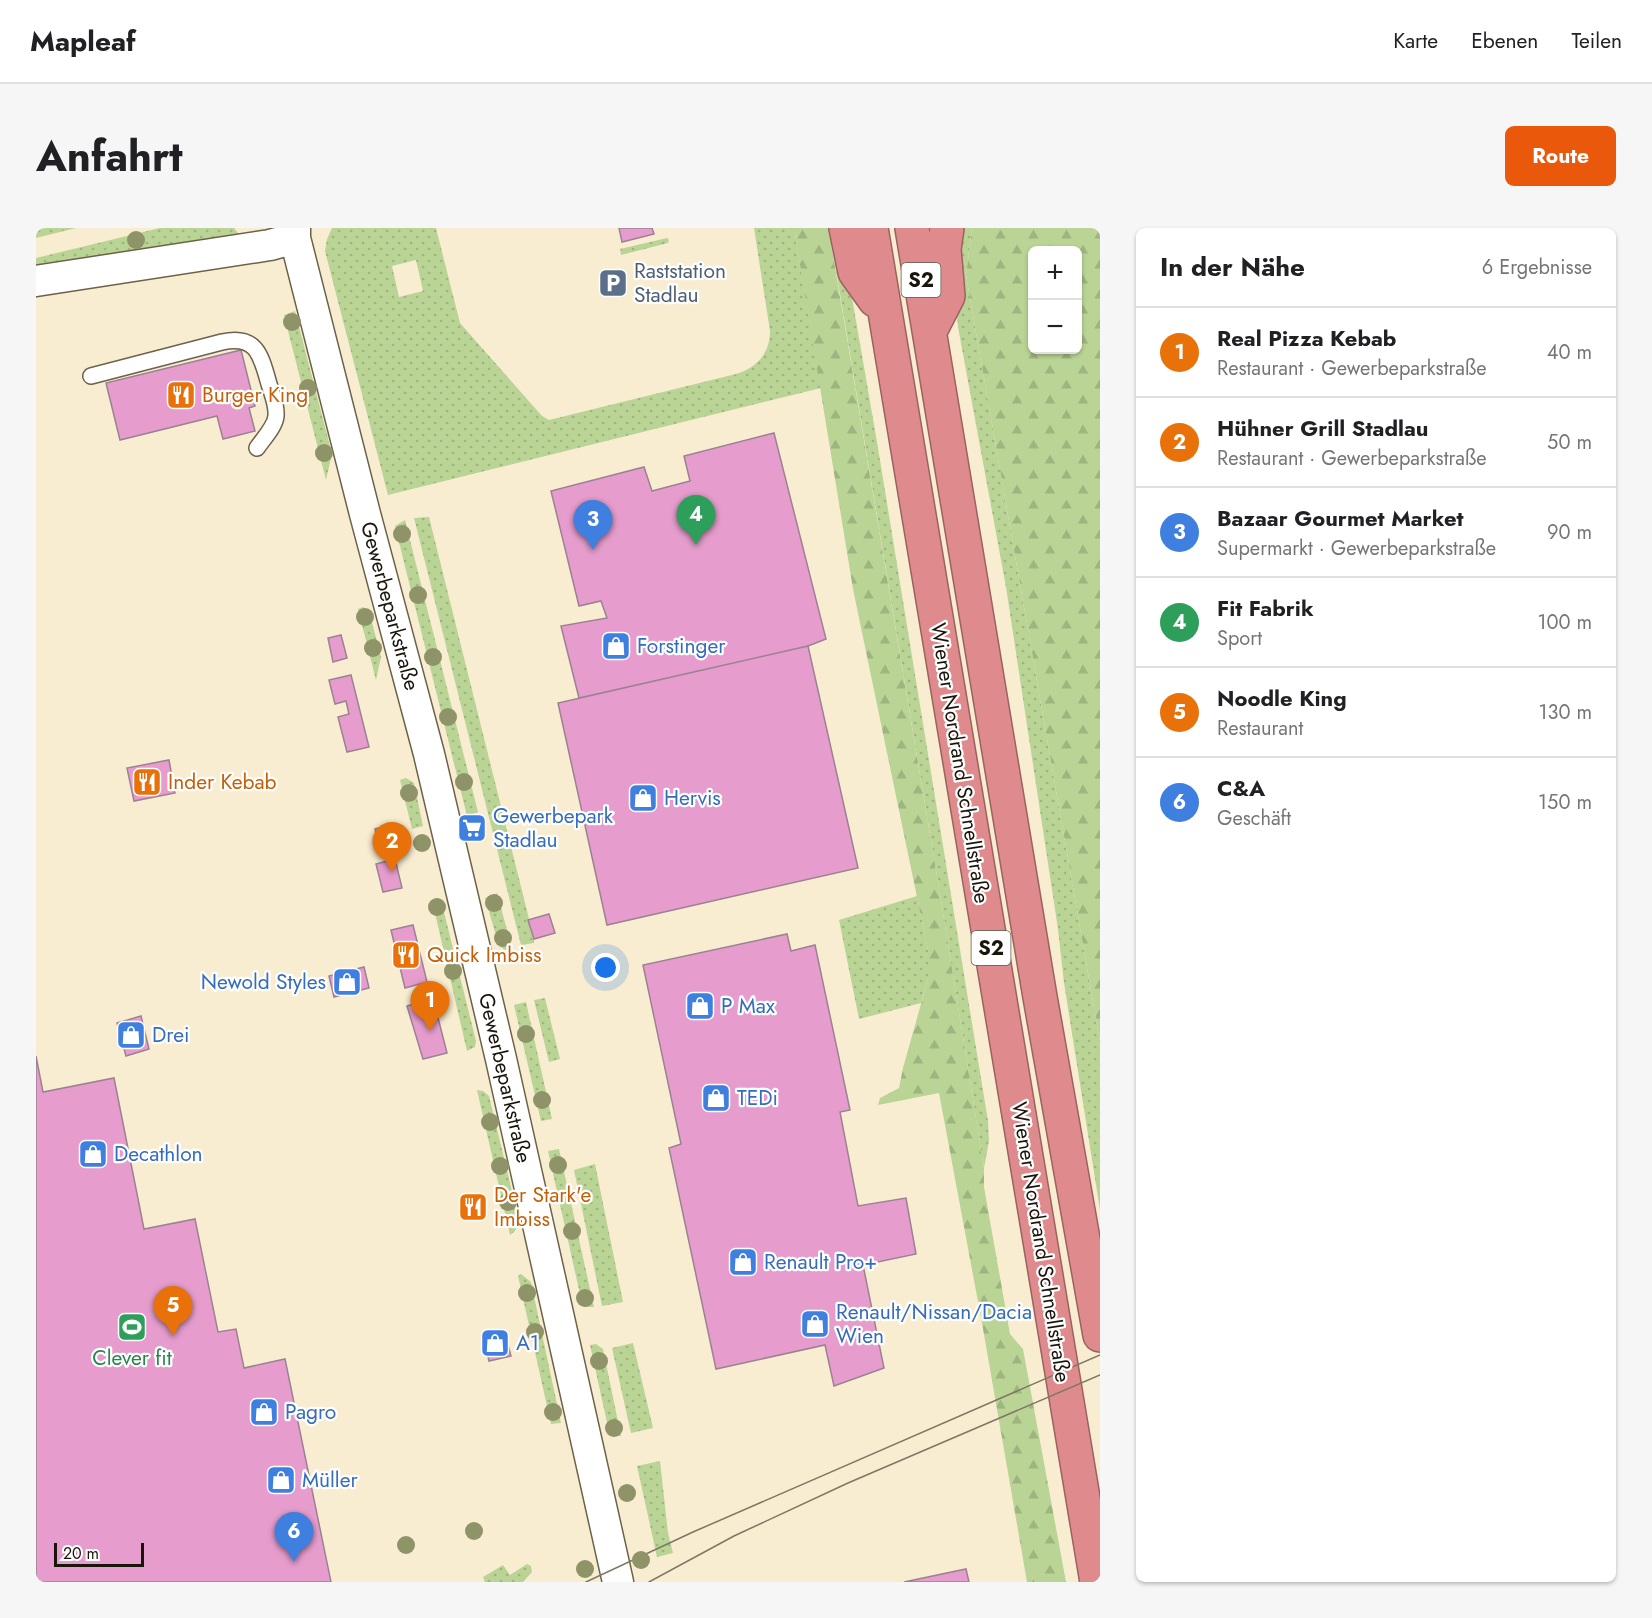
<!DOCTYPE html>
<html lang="de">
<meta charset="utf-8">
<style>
:root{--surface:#fff;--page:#f6f6f6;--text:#202124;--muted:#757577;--line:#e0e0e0;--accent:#ea580c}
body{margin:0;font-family:Jost,sans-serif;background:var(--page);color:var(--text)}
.controls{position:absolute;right:18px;top:18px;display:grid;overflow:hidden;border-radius:9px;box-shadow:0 2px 4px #0004}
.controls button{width:54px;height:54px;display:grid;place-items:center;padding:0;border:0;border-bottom:2px solid var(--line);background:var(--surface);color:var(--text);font:30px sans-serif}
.scale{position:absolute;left:18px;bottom:15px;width:90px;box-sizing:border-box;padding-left:6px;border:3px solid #19150b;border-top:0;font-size:16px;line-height:21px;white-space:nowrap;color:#19150b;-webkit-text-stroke:4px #fff;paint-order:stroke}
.you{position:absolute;left:570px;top:740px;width:21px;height:21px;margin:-15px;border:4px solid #fff;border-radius:50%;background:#1a73e8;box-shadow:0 0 0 9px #1a73e833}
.badge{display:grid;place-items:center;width:39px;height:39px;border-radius:50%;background:var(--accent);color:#fff;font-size:20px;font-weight:700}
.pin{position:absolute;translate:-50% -50px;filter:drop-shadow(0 2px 3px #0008)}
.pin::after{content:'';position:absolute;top:32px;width:21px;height:18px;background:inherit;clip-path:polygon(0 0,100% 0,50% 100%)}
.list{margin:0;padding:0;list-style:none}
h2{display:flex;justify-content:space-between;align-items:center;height:78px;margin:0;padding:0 24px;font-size:26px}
h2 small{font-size:20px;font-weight:400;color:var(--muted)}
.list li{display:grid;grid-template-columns:39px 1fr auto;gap:18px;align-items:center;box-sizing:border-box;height:90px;padding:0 24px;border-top:2px solid var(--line)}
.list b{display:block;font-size:22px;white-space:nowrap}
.list p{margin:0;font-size:20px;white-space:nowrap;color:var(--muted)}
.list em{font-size:20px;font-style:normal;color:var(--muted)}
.map{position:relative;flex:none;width:1064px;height:1354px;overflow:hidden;border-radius:9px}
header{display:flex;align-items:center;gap:36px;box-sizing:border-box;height:84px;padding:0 30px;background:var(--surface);border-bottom:2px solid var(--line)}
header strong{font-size:28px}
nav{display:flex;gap:33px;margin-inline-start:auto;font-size:21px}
.intro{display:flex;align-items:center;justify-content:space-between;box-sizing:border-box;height:144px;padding:0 36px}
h1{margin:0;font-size:42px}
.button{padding:15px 27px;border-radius:9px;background:var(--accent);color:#fff;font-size:21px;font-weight:700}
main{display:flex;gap:36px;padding:0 36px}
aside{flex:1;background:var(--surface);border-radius:9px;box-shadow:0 2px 4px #0004}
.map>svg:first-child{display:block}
</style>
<header>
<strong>Mapleaf</strong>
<nav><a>Karte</a><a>Ebenen</a><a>Teilen</a></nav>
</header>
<div class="intro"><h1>Anfahrt</h1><a class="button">Route</a></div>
<main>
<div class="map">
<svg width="1064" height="1354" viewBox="0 0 1064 1354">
<defs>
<pattern id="grass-dots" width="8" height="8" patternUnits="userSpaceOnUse" patternTransform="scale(1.5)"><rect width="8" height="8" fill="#bad495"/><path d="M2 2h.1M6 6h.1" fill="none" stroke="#9fb57f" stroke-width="1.8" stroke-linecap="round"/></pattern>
<pattern id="forest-firs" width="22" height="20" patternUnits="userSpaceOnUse" patternTransform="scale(1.5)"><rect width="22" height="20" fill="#bad495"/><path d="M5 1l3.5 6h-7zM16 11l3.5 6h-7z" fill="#9fb57f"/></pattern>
</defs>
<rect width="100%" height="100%" fill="#f8edd1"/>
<path fill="url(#grass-dots)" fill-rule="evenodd" d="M0,0h40l-40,10z
M124,0h74l7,9 -205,34v-13z
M296,0h104l24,95 82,93 7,4 187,-46c21,-6 34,-21 34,-43l-16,-103h40l27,160 -433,107 -63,-244 2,-12zM380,32l7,31 -24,6 -7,-31z
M793,0h11l37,214 111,679 1,20 -5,27 -44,-274z
M921,0h15l-6,47 134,767v168l-36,-227 -6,-54 -52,-342 -48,-260 -4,-43z
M631,10l2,2 -1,3 -47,12 -1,-6z
M259,83l37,143 -6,26 -42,-165z
M393,289l105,422v4l-13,2 -107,-427z
M369,292l73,292 -11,4 -72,-290z
M327,379l6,4 12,46 -5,23 -18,-71z
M370,550l8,5 9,43 -11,3 -12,-49z
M461,665l15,55 -7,2 -6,-4 -14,-48z
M881,668l11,54v29l-7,24 -62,16 -20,-99z
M405,672l35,141 -1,6 -8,4 -33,-142 2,-8z
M509,770l15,61 -11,3 -15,-62z
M490,774l26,117 -11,2 -27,-116z
M441,862l6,1 6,5 30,124 -4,11 -5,4z
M523,921l35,158h-9l-3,-4 -34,-152z
M559,936l28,138 -21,4 -28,-136z
M485,1046l10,8 30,141 -10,1 -33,-148z
M597,1115l20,85 -22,5 -19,-85z
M560,1116l7,5 18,87h-11l-20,-91z
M624,1233l8,72 5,20 -16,4 -20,-91z
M491,1336l4,2 1,6 -9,10h-38l-2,-5 20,-12 7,10z"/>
<path fill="url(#forest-firs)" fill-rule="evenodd" d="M758,0h35v3l111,663 44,274v19l26,147 13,15 43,233h-39l-45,-259 -43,-230 -61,12 2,-7 19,-10 4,-20 25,-89v-29l-75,-361z
M936,0h128v814l-134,-767zM1042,22v100h-46v-100z"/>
<path fill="#e69dcd" stroke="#9b8292" stroke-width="1.5" d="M583,0h33l2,6 -32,8z
M205,122l14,56 -6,2 6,23 -32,8 -6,-23 -97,24 -14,-57z
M738,205l52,206 -18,7 -229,52 -18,-72 46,-8 -6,-17 -22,5 -28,-115 93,-24 8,24 38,-10 -6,-25z
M305,407l6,23 -14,4 -5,-24z
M772,418l50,222 -251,57 -49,-222z
M315,447l18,72 -22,5 -9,-35 11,-3 -3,-13 -11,3 -6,-24z
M133,532l6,33 -41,8 -7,-33z
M352,597l6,22 -14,4 -5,-22z
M359,631l7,29 -19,4 -7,-28z
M513,686l6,19 -21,6 -6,-19z
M377,697l14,57 -22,6 -14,-58z
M751,706l4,17 24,-6 35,165 -10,2 18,94 48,-8 10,56 -53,11 21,103 -50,18 -9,-41 -109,24 -47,-221 12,-4 -38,-179z
M328,739l5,21 -35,9 -5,-21z
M397,770l14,55 -24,6 -16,-53z
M105,788l8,33 -23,7 -9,-33z
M0,828l7,36 71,-14 30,151 51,-10 23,113 18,-3 8,39 41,-9 46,223h-295z
M468,1102l7,26 -22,5 -6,-27z
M930,1341l3,13h-65z"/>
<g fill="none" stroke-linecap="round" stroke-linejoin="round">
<g stroke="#6c624a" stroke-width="18">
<path id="service" d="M55,148l131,-34c35,-8 39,14 47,42 3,10 8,21 7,32 -1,11 -13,23 -19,32"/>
</g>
<g stroke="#6c624a" stroke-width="33">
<path id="minor" d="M259,0v10l70,276 64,240 72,305 117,523
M0,53l234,-36 25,-7"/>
</g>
<g stroke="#9a6260" stroke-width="36">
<path id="motorway" d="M810,0l9,44 20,28
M835,0l226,1354
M876,0l128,769 60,338
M894,103l18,-35 -4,-47 3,-21"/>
</g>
<use href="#service" stroke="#fff" stroke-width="15"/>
<use href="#minor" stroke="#fff" stroke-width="30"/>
<use href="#motorway" stroke="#df8b8e" stroke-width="33"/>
<path stroke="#7e7664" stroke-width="1.5" d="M550,1354l107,-50 407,-177
M613,1354l85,-46 114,-53 252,-108"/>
</g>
<g fill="#8e9368">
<circle cx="100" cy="12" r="9"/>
<circle cx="256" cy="94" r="9"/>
<circle cx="272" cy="160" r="9"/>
<circle cx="288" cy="225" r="9"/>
<circle cx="366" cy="306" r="9"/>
<circle cx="382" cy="367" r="9"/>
<circle cx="329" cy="389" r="9"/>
<circle cx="337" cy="420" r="9"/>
<circle cx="397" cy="429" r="9"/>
<circle cx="412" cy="489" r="9"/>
<circle cx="428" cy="554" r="9"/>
<circle cx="373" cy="565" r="9"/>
<circle cx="386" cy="615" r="9"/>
<circle cx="458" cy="675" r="9"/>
<circle cx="401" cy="679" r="9"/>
<circle cx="467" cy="710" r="9"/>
<circle cx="417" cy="743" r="9"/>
<circle cx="490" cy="806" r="9"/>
<circle cx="506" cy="872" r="9"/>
<circle cx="454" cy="894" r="9"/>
<circle cx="522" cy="937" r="9"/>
<circle cx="464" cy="938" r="9"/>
<circle cx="472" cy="974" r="9"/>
<circle cx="536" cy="1003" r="9"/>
<circle cx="491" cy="1065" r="9"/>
<circle cx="549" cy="1070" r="9"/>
<circle cx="499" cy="1104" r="9"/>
<circle cx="563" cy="1133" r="9"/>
<circle cx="517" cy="1184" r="9"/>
<circle cx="578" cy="1200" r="9"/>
<circle cx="591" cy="1265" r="9"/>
<circle cx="438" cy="1303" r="9"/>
<circle cx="370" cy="1317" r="9"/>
<circle cx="605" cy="1332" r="9"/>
<circle cx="549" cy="1341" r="9"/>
</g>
<defs>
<g id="parking-square" transform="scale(1.5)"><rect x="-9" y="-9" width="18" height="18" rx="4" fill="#5c6f8a" stroke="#fff"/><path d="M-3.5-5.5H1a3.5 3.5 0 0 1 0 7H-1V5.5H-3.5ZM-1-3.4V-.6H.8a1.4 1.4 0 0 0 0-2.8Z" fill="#fff"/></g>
<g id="restaurant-square" transform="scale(1.5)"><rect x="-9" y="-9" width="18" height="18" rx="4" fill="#e8710a" stroke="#fff"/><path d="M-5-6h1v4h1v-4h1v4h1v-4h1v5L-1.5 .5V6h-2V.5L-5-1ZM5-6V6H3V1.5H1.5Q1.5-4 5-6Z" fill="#fff"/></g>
<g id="shop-square" transform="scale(1.5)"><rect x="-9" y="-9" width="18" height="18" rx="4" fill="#3f7fe0" stroke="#fff"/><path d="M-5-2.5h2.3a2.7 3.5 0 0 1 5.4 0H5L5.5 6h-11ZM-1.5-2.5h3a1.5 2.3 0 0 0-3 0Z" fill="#fff"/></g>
<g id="supermarket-square" transform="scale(1.5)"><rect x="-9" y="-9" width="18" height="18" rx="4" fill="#3f7fe0" stroke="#fff"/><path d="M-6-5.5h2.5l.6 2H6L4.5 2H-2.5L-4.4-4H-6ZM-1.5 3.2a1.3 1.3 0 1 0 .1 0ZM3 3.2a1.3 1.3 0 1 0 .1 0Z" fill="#fff"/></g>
<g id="stadium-square" transform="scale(1.5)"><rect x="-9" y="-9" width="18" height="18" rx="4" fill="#2e9e5b" stroke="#fff"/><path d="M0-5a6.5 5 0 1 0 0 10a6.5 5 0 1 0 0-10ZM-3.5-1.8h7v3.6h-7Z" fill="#fff"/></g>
</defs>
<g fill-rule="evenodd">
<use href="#parking-square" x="577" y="55"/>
<use href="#restaurant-square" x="145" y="167"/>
<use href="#shop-square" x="580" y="418"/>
<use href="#restaurant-square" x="111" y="554"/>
<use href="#shop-square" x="607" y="570"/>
<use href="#supermarket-square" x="436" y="600"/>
<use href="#restaurant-square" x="370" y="727"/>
<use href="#shop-square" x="311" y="754"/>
<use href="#shop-square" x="664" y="778"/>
<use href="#shop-square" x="95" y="807"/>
<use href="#shop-square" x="680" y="870"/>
<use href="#shop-square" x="57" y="926"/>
<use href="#restaurant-square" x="437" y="979"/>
<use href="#shop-square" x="707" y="1034"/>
<use href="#shop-square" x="779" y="1096"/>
<use href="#stadium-square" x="96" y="1099"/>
<use href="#shop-square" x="459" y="1115"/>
<use href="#shop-square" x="228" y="1184"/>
<use href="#shop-square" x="245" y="1252"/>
</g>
<g text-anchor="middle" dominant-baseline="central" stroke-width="4.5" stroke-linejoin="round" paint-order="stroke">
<g fill="#fff" stroke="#5e5b54" stroke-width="1.5">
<rect x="865.5" y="35" width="39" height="34" rx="4.5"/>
<rect x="935.5" y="703" width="39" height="34" rx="4.5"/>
</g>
<g font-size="20" font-weight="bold" fill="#19150b">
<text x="885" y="52">S2</text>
<text x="955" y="720">S2</text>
</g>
<g font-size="21" fill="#4e5e75" stroke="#fff" text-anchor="start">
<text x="598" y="43">Raststation<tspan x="598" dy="24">Stadlau</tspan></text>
</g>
<g font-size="21" fill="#c56008" stroke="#fff" text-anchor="start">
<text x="166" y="167">Burger King</text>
<text x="132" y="554">Inder Kebab</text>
<text x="391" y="727">Quick Imbiss</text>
<text x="458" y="967">Der Stark'e<tspan x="458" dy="24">Imbiss</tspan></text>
</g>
<g font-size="21" fill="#19150b" stroke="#fff">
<text transform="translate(354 378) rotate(75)">Gewerbeparkstraße</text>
<text transform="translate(924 535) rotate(81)">Wiener Nordrand Schnellstraße</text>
<text transform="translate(469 850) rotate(77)">Gewerbeparkstraße</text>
<text transform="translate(1005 1014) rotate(81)">Wiener Nordrand Schnellstraße</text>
</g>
<g font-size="21" fill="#366cbe" stroke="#fff" text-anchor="start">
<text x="601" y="418">Forstinger</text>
<text x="628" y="570">Hervis</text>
<text x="457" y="588">Gewerbepark<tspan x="457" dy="24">Stadlau</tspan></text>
<text x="290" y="754" text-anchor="end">Newold Styles</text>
<text x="685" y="778">P Max</text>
<text x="116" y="807">Drei</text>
<text x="701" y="870">TEDi</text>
<text x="78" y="926">Decathlon</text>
<text x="728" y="1034">Renault Pro+</text>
<text x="800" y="1084">Renault/Nissan/Dacia<tspan x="800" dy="24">Wien</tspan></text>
<text x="480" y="1115">A1</text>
<text x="249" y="1184">Pagro</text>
<text x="266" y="1252">Müller</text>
</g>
<g font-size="21" fill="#27864d" stroke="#fff">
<text x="96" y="1130">Clever fit</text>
</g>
</g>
</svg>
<div class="controls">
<button>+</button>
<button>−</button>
</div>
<div class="scale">20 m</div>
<div class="you"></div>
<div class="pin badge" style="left:394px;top:803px;background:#e8710a">1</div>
<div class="pin badge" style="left:356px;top:644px;background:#e8710a">2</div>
<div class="pin badge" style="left:557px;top:322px;background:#3f7fe0">3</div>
<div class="pin badge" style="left:660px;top:317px;background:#2e9e5b">4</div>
<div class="pin badge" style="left:137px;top:1108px;background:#e8710a">5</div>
<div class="pin badge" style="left:258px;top:1334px;background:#3f7fe0">6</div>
</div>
<aside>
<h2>In der Nähe<small>6 Ergebnisse</small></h2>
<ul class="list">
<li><span class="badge" style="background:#e8710a">1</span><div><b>Real Pizza Kebab</b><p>Restaurant · Gewerbeparkstraße</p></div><em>40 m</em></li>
<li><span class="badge" style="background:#e8710a">2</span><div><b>Hühner Grill Stadlau</b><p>Restaurant · Gewerbeparkstraße</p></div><em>50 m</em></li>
<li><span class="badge" style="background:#3f7fe0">3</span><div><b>Bazaar Gourmet Market</b><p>Supermarkt · Gewerbeparkstraße</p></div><em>90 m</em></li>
<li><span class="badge" style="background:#2e9e5b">4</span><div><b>Fit Fabrik</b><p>Sport</p></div><em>100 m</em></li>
<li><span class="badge" style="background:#e8710a">5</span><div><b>Noodle King</b><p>Restaurant</p></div><em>130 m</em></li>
<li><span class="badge" style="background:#3f7fe0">6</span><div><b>C&amp;A</b><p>Geschäft</p></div><em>150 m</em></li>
</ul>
</aside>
</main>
